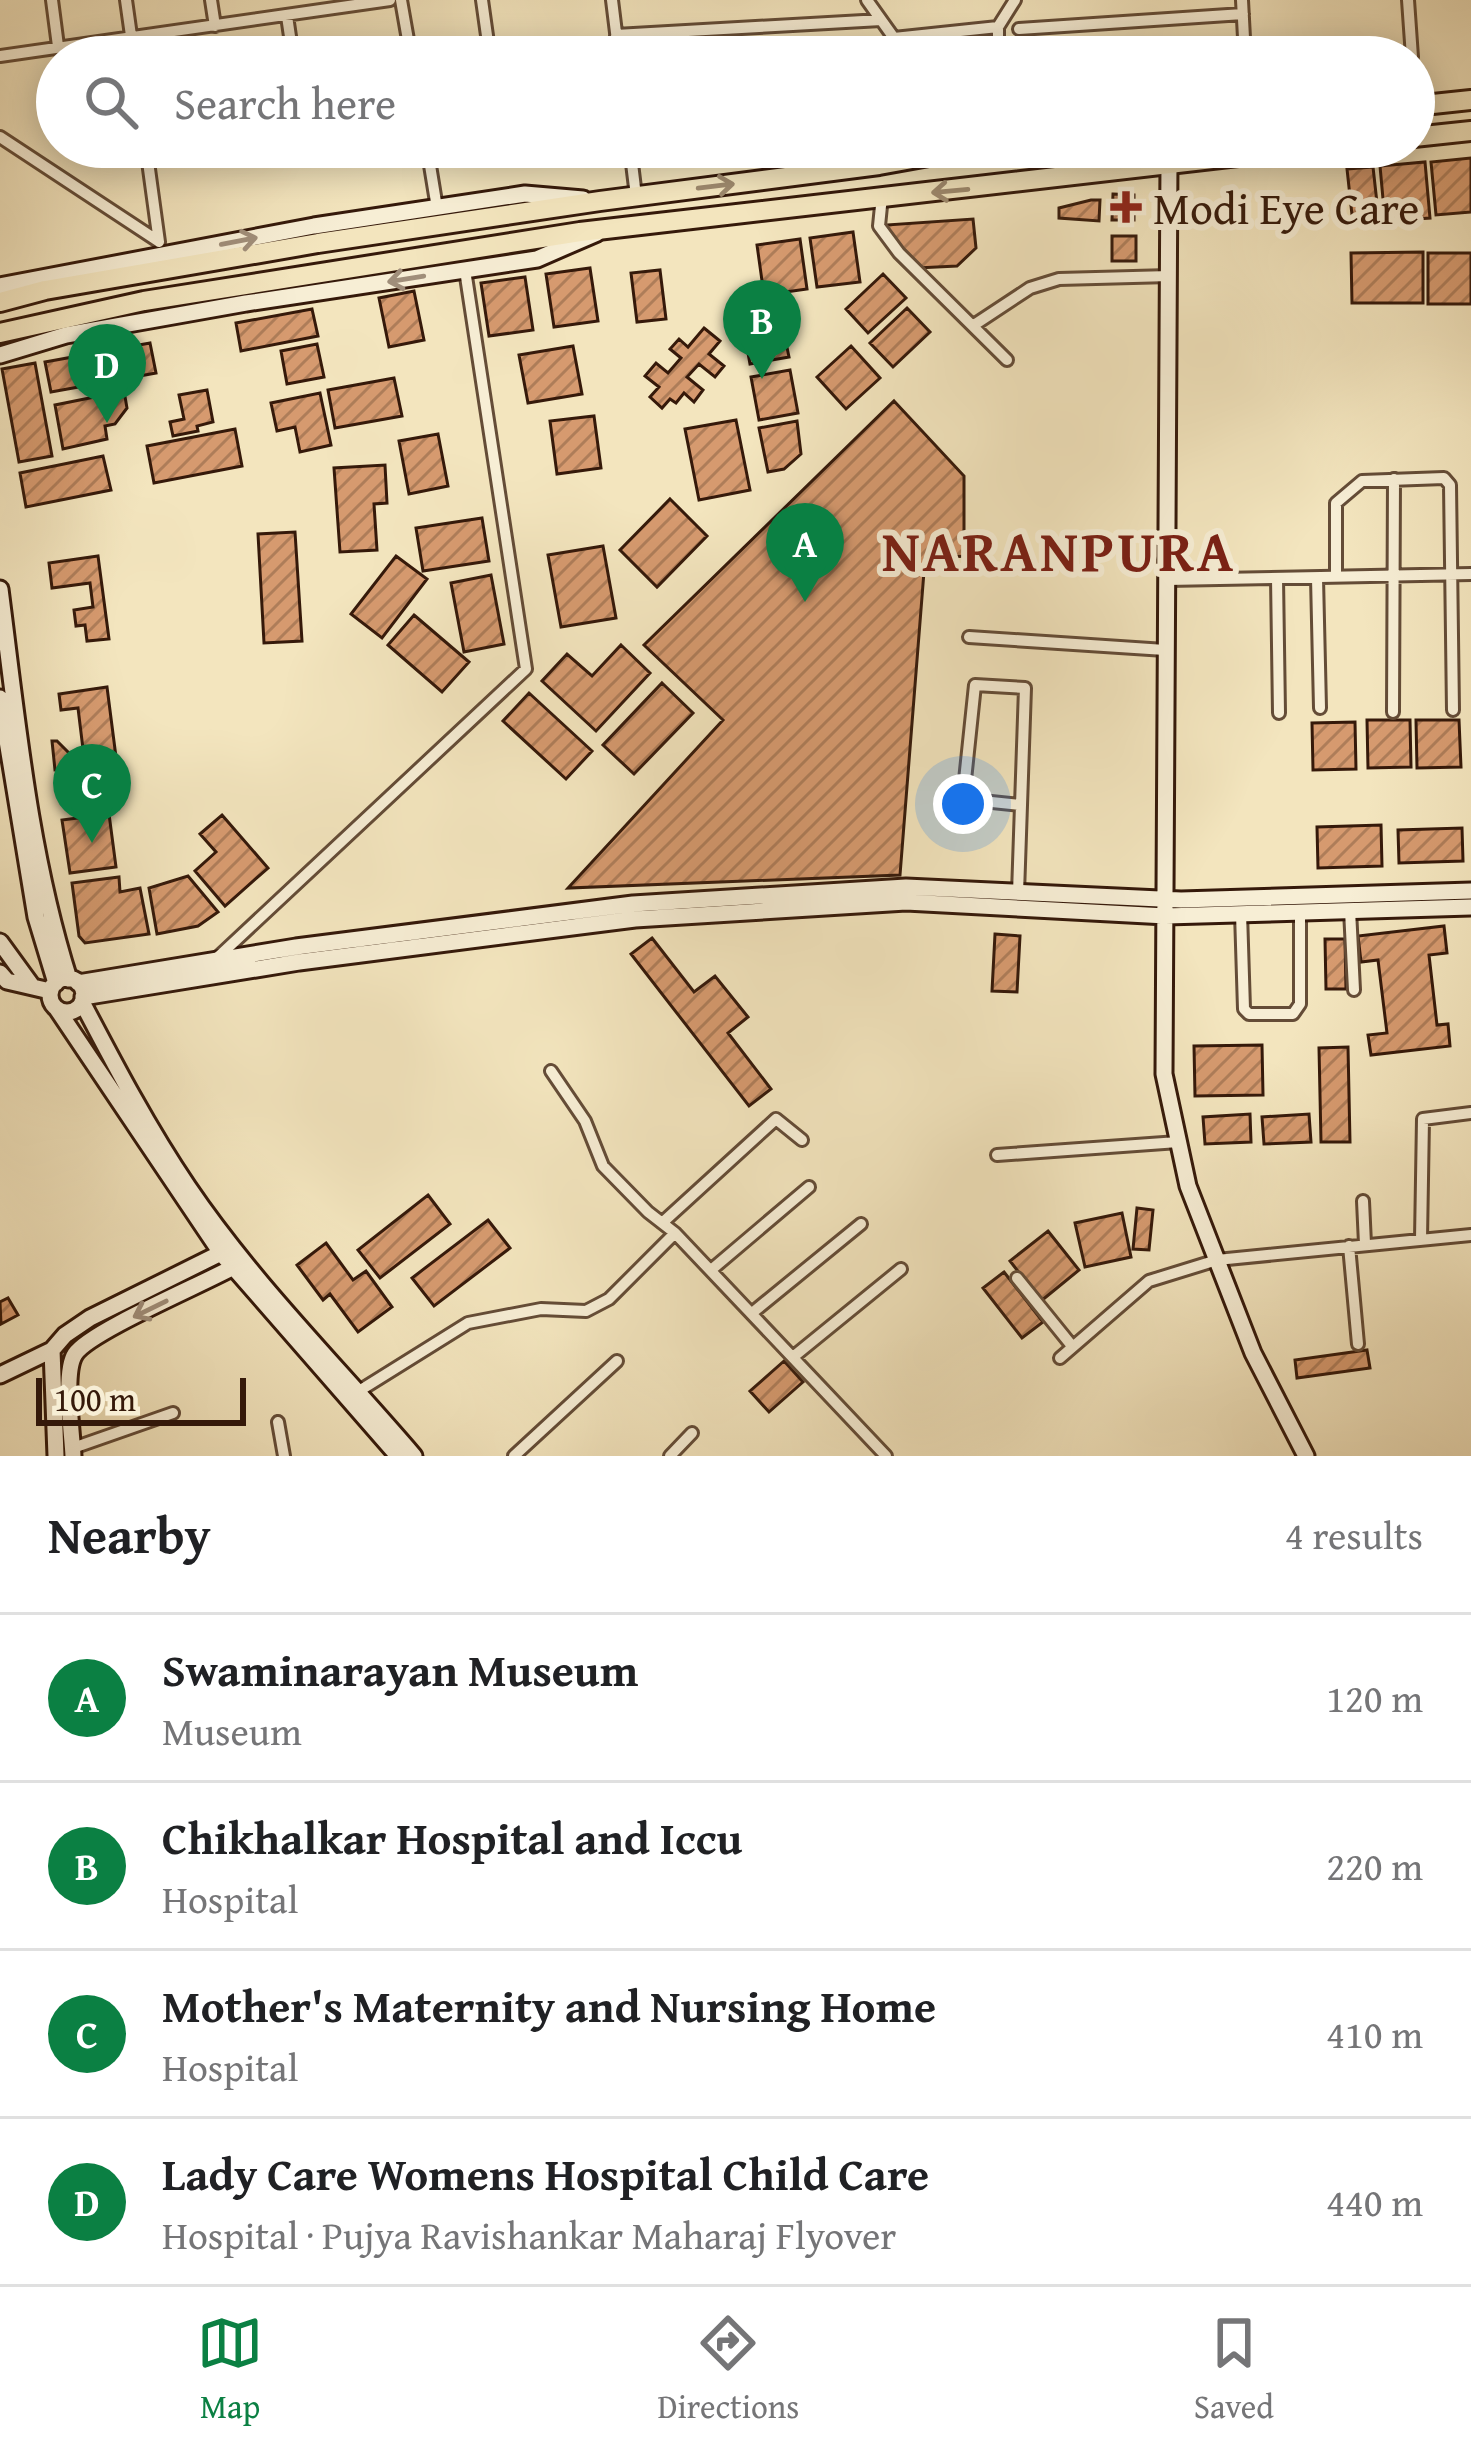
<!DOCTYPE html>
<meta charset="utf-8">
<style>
:root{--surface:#fff;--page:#f2f2f2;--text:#202124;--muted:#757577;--line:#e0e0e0;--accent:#0b8043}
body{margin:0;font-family:"Gentium Book Plus",serif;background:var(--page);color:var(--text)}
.scale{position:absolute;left:36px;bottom:30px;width:210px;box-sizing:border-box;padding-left:12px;border:6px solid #35190a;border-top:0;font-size:33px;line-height:42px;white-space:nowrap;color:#35190a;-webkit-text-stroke:9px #f7eed5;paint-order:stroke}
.you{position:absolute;left:963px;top:804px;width:42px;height:42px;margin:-30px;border:9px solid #fff;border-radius:50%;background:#1a73e8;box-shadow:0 0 0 18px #1a73e833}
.badge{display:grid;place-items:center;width:78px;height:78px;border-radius:50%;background:var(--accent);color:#fff;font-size:39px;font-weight:700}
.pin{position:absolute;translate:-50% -99px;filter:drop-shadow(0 3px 6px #0008)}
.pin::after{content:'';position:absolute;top:63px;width:42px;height:36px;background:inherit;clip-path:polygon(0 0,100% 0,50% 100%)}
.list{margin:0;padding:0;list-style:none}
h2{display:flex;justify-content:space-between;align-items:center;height:156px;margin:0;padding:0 48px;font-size:51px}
h2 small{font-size:39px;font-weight:400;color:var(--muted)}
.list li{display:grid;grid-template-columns:78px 1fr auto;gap:36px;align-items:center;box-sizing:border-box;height:168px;padding:0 48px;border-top:3px solid var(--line)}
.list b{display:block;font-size:45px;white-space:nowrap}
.list p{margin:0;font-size:39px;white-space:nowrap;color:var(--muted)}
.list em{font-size:39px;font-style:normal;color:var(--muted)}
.icon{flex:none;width:66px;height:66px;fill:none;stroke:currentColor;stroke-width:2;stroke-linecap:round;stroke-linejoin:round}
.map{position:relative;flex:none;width:1471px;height:1456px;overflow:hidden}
.search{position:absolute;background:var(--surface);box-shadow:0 6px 30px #0003;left:36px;right:36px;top:36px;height:132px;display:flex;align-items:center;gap:30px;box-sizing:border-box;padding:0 42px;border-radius:66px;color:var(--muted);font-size:45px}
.sheet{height:828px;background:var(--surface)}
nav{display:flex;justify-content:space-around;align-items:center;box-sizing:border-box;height:168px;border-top:3px solid var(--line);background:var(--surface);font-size:33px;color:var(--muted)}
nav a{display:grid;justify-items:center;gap:6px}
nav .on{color:var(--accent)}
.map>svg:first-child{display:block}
</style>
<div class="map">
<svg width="1471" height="1456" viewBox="0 0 1471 1456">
<defs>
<pattern id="building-hatch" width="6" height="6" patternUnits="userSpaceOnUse" patternTransform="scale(3)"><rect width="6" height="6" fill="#d69a6f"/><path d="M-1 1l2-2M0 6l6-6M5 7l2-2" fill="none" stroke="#ae7d59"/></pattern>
</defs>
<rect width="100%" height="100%" fill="#f3e5be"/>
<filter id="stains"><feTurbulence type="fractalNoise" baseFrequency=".00167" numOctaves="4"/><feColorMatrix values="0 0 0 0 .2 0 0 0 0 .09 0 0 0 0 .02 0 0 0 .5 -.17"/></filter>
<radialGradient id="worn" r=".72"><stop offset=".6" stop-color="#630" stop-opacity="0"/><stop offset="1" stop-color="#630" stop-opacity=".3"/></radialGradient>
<path fill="url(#building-hatch)" stroke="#35190a" stroke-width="3" d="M1471,158v54l-35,3 -5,-53z
M1425,162l5,56 -45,3 -5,-55z
M1373,167l6,54 -26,3 -6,-55z
M1113,194l21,1v25h-22z
M1091,200h9l-1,21 -40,-3v-10z
M973,219l3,29 -19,18 -40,2 -24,-28 -7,-15z
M853,232l7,50 -43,5 -7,-49z
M1112,236h24v25h-24z
M800,239l7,50 -43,6 -7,-50z
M1423,252v51h-71l-1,-50z
M1428,253h43v51h-43z
M590,268l8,53 -44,6 -8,-53z
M660,270l6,49 -29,3 -6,-49z
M883,274l23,24 -38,35 -22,-24z
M525,277l8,53 -44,6 -8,-53z
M414,291l10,49 -35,7 -10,-49z
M907,308l23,24 -37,35 -23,-24z
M312,309l6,27 -77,15 -5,-28z
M780,314l9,43 -39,7 -8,-44z
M704,328l16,13 -11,13 15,12 -9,11 -16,-13 -12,13 16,13 -9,12 -10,-9 -8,10 -6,-4 -8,9 -12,-11 9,-10 -14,-11 11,-13 12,10 13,-15 -11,-9 9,-10 9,8z
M150,343l6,30 -105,19 -6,-30z
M317,344l7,33 -37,7 -6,-33z
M573,346l9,48 -54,9 -9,-48z
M851,346l29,32 -34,31 -29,-32z
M35,363l17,93 -33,6 -17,-93z
M790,370l8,43 -39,7 -8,-43z
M394,378l8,38 -67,12 -7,-38z
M207,390l6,32 -16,4 1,5 -25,5 -3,-14 14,-3 -5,-24z
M124,391l3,17 -12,16 -10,2 2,13 -44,10 -8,-44z
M320,393l11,52 -31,7 -5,-25 -18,4 -6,-28z
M894,401l70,75v80l-39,3 -25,316 -332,13 155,-168 -79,-75z
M594,416l7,52 -44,6 -7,-53z
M736,420l14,70 -51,10 -14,-71z
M797,421l4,33 -17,15 -16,3 -9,-44z
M235,429l7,37 -88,17 -7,-37z
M438,434l10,52 -39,8 -10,-53z
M103,456l8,34 -85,17 -6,-34z
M385,465l2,38 -13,1 3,46 -37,2 -6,-84z
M670,499l37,37 -50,51 -37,-37z
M482,518l7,43 -66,10 -7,-43z
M295,532l7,109 -38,2 -6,-109z
M603,546l13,72 -55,9 -13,-72z
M98,556l11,83 -22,2 -2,-16 -9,1 -2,-16 19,-3 -3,-24 -38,5 -3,-25z
M396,556l31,23 -45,59 -31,-24z
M491,575l13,69 -40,8 -13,-69z
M414,615l55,47 -27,30 -54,-47z
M621,645l29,28 -54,58 -54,-50 25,-27 25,22z
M662,683l31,30 -59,61 -31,-29z
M107,687l9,70 -17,2 -2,-12 -14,2 -5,-41 -17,2 -2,-16z
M529,693l63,58 -26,28 -63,-58z
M1367,720h43l1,47 -43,1z
M1416,720h43l2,47 -44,1z
M1355,722l1,47 -43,1 -1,-47z
M52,741h5l27,27 -29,2z
M109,814l7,53 -46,6 -8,-53z
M222,815l46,53 -43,38 -30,-35 21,-19 -16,-18z
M1381,825l1,41 -64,2 -1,-41z
M1462,828l1,33 -64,2 -1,-33z
M188,876l30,36 -20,14 -41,8 -8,-46z
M119,877l1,15 20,-4 9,46 -64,9 -6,-7 -7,-53z
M1444,926l3,27 -18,2 8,70 11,-1 2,22 -79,9 -3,-20 19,-2 -9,-73 -17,2 -3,-26z
M995,934l25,2 -3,56 -25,-1z
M652,938l42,54 21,-16 33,41 -20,16 43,56 -22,17 -118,-152z
M1325,939h20l1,50h-20z
M1262,1045l1,50 -68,1 -1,-50z
M1348,1047l2,95h-29l-2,-94z
M1250,1114l1,28 -46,2 -2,-27z
M1309,1114l2,28 -47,2 -2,-27z
M428,1195l22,29 -70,54 -22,-28z
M1137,1208l16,2 -4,40 -16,-1z
M1122,1213l9,44 -46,10 -10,-44z
M488,1220l22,28 -76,58 -22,-28z
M1048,1231l31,39 -38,31 -31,-40z
M326,1243l27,37 13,-9 26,36 -34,25 -28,-38 -7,6 -26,-35z
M1004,1272l39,50 -21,16 -39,-50z
M8,1298l10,17 -17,9 -1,-22z
M1367,1350l3,18 -73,10 -2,-18z
M784,1361l19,21 -34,30 -19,-21z"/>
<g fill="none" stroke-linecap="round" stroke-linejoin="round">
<g stroke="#644c37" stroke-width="16">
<path id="street" d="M52,0l6,46
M126,0l8,57
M211,0l4,26
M401,0l10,57
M482,0l8,57
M612,0l7,57
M867,0l27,38 104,-11 17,-27
M1242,0l3,57
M1408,0l4,57
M287,16l6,41
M998,27v30
M1019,29l224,-15
M616,35l265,-15
M0,56l390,-56
M0,137l158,104
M146,147l13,95
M427,147l10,61
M630,147l6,49
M882,196l-3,30 20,27 108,107
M974,325l56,-37 29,-9 111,-3
M1336,577v-74l26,-22 82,-3 6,7 3,225
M1277,578l2,135
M1317,578l3,130
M1167,580l304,-6
M969,637l196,13
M1393,712l1,-233
M1018,893l7,-205 -50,-3 -12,114 58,6
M1350,910l4,80
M1241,913l3,96 5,5h44l7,-10v-92
M217,958l309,-289 -61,-399
M551,1071l34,50 18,45 45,46 27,21
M997,1155l181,-13
M1363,1201l2,43
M662,1223l114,-104 26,21
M1421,1239l2,-120 48,-6
M1349,1246l9,98
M711,1270l98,-83
M1017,1278l55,68
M752,1313l109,-89
M793,1357l108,-88
M1060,1358l89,-77 68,-21 254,-25
M359,1391l109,-68 73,-14 45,2 23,-12 66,-66 211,223
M278,1422l6,34
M73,1448l100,-35
M514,1456l103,-95
M670,1456l22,-23"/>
</g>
<g stroke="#35190a" stroke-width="21">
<path id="secondary" d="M1169,161l-5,913 24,112 65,167 53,103
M0,286l314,-60 211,-32 58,5
M0,355l66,-20 180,-32 291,-44 60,-26
M0,589c17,131 29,264 69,390
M0,698l36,219 20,66
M0,942l32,44
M0,973l7,8 43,10
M50 995a17 17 0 1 1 34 0a17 17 0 1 1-34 0Z
M78,983l218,-36 337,-43 273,-17 275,13 290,-9
M83,997l216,-35 336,-43 271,-17 260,14 305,-9
M82,1002c33,63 66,126 106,185 65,96 150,180 226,269
M57,1009l164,244 177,203
M52,1350l4,106
M0,1375l52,-25 13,-15 25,-17 137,-68
M73,1456c-1,-23 -10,-84 2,-102 15,-23 133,-72 164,-90"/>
</g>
<g stroke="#35190a" stroke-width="24">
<path id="primary" d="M1414,106l57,-6
M1414,137l57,-6
M0,302l45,-12 273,-47 282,-42 279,-36 100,-18
M0,333l144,-32 436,-69 736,-85"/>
</g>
<use href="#street" stroke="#f7eed5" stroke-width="10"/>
<use href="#secondary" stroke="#f7eed5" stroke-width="15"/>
<use href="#primary" stroke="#f3e5be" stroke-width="18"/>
</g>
<defs><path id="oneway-shaft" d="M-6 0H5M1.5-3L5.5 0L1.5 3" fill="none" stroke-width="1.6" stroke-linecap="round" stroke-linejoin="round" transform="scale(3)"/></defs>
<g stroke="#9e896d">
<use href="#oneway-shaft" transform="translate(716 186) rotate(-7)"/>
<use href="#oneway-shaft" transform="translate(950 191) rotate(175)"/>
</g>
<g stroke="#a08e7a">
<use href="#oneway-shaft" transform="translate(239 241) rotate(-11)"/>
<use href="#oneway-shaft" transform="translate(406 279) rotate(171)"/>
<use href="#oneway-shaft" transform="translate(150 1309) rotate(154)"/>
</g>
<path fill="#8f2418" stroke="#f7eed5" stroke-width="4.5" d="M1120 189h12v12h12v12h-12v12h-12v-12h-12v-12h12z"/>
<g text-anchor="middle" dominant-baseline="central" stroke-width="12" stroke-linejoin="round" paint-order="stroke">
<g font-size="45" fill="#35190a" stroke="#f7eed5" text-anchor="start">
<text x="1153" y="207">Modi Eye Care</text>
</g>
<g font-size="57" font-weight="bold" letter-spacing="3" fill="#7a1f14" stroke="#f7eed5">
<text x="1059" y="550">NARANPURA</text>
</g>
</g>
<rect width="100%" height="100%" filter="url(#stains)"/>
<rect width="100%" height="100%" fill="url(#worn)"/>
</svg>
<div class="scale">100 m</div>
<div class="you"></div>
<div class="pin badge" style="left:805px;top:602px">A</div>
<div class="pin badge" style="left:762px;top:379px">B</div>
<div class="pin badge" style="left:92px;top:843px">C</div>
<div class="pin badge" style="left:107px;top:423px">D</div>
<div class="search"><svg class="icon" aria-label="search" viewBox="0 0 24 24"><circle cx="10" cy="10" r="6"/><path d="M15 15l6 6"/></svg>Search here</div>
</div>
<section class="sheet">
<h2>Nearby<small>4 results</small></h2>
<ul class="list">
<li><span class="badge">A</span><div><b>Swaminarayan Museum</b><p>Museum</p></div><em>120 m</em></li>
<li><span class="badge">B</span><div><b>Chikhalkar Hospital and Iccu</b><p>Hospital</p></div><em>220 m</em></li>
<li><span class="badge">C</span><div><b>Mother's Maternity and Nursing Home</b><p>Hospital</p></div><em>410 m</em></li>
<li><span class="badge">D</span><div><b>Lady Care Womens Hospital Child Care</b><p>Hospital · Pujya Ravishankar Maharaj Flyover</p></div><em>440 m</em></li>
</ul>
</section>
<nav>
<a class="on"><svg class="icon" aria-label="map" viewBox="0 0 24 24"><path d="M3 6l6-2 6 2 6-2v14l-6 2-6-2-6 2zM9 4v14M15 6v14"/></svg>Map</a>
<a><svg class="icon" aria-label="directions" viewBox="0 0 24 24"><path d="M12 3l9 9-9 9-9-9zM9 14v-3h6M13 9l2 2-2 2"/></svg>Directions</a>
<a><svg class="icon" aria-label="saved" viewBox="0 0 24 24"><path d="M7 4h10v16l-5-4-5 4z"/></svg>Saved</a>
</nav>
